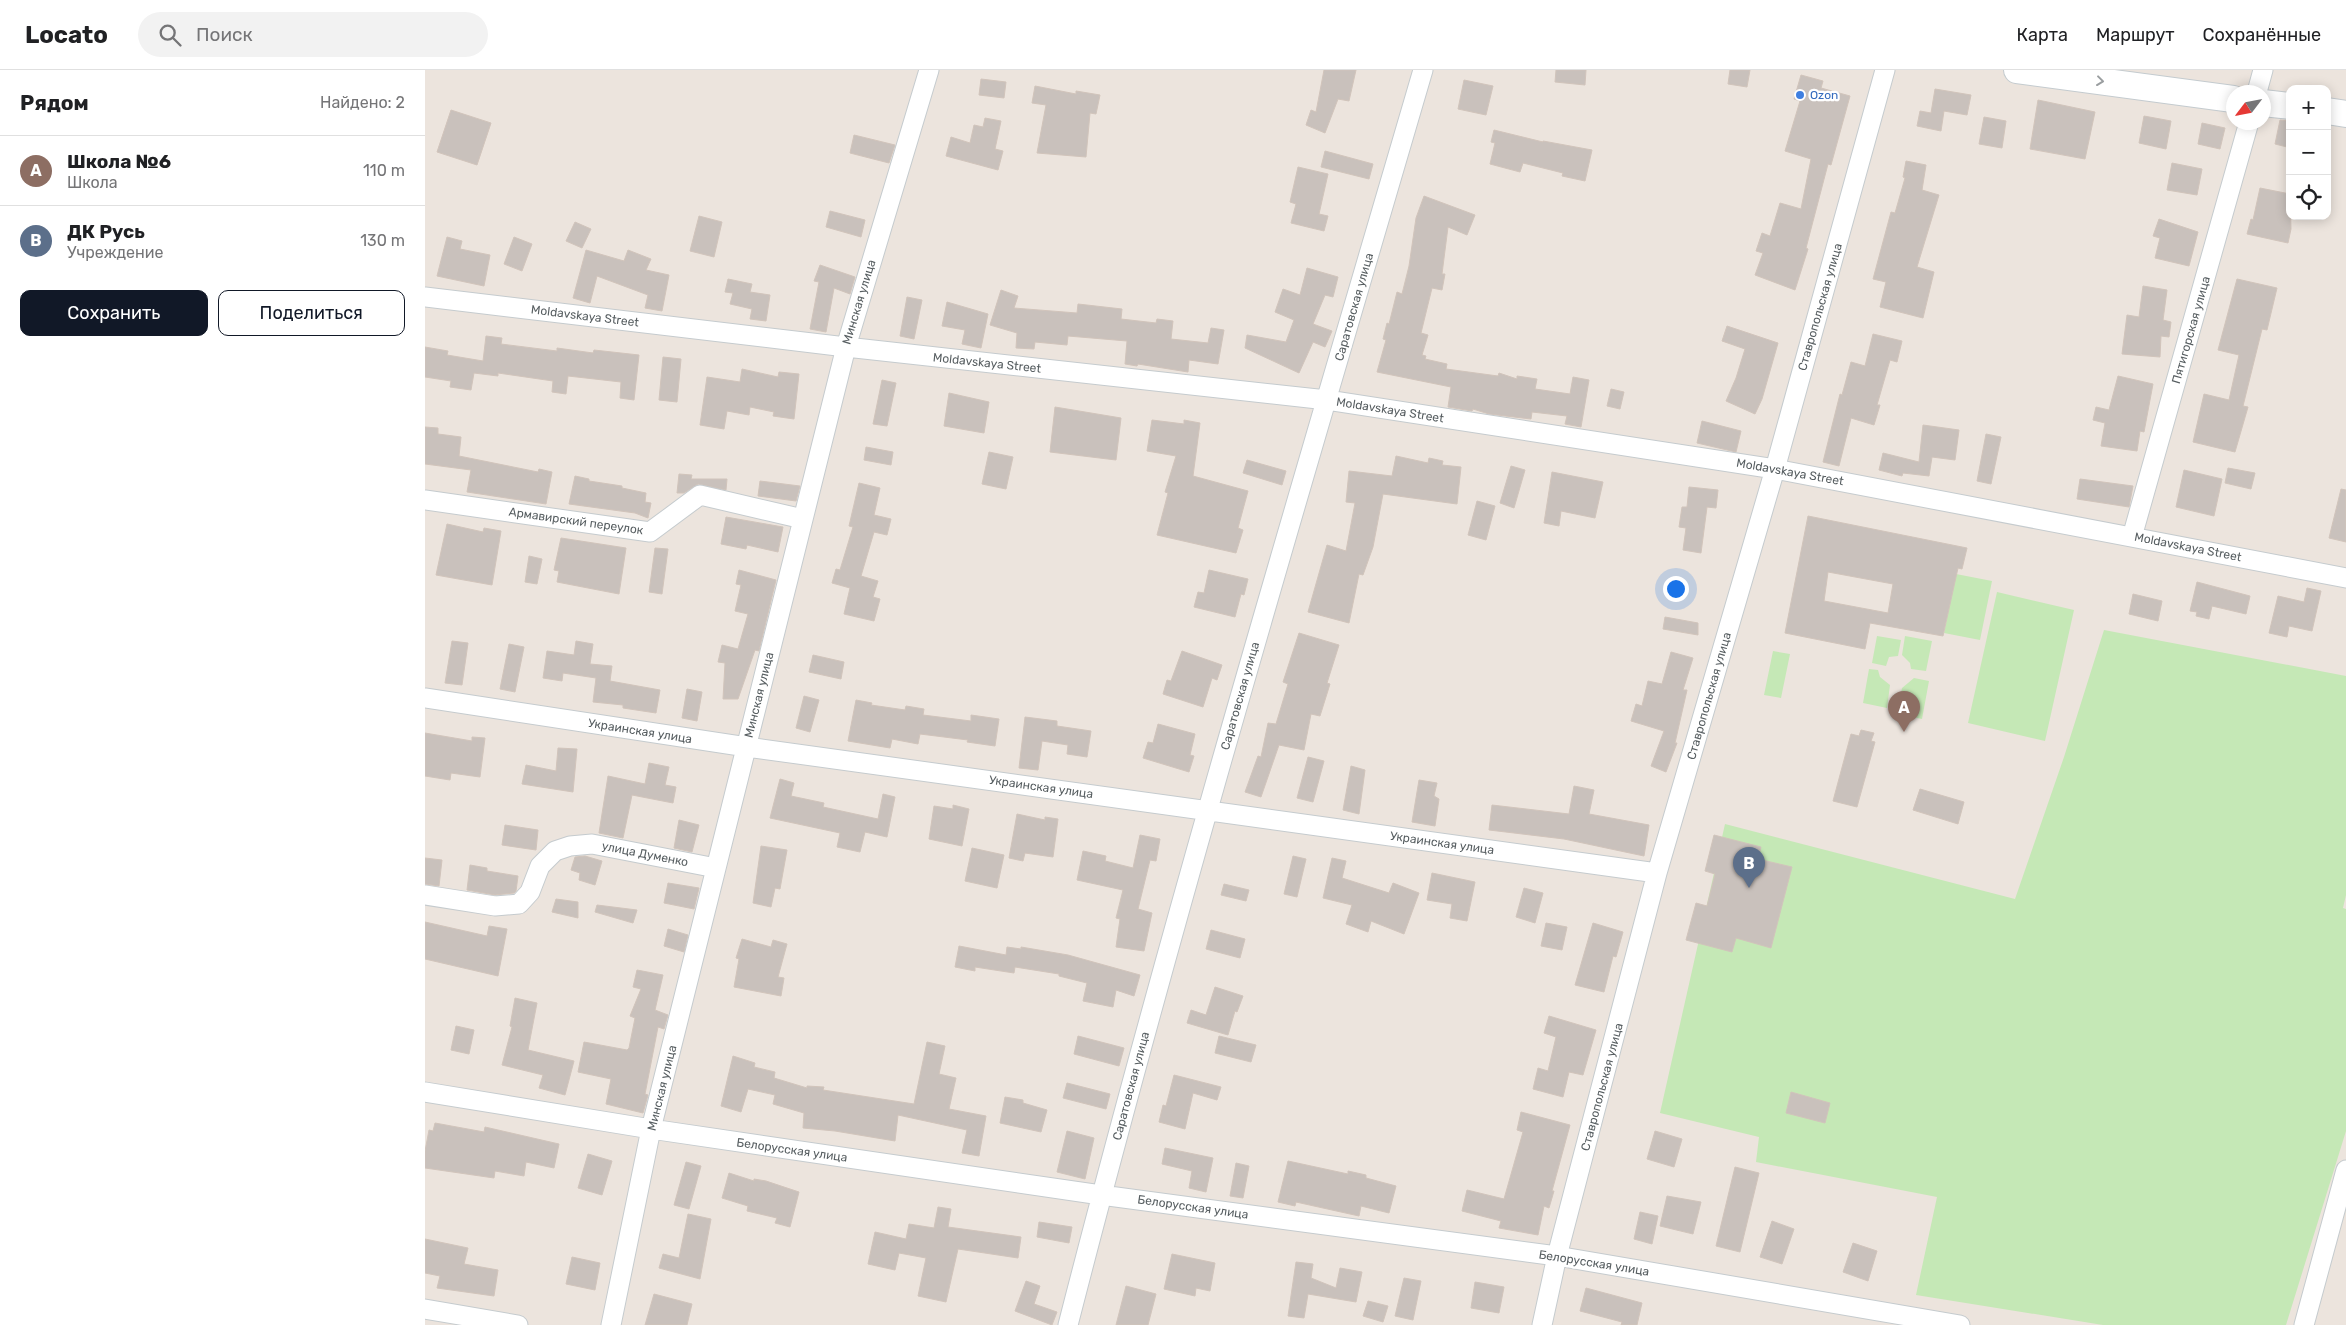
<!DOCTYPE html>
<html lang="ru">
<meta charset="utf-8">
<style>
:root{--surface:#fff;--page:#f2f2f2;--text:#202124;--muted:#757577;--line:#e0e0e0;--accent:#111827}
body{margin:0;font-family:Rubik,sans-serif;background:var(--page);color:var(--text)}
.controls{position:absolute;right:15px;top:15px;display:grid;overflow:hidden;border-radius:10px;box-shadow:0 2px 12px #0003}
.controls button{width:45px;height:45px;display:grid;place-items:center;padding:0;border:0;border-bottom:1px solid var(--line);background:var(--surface);color:var(--text);font:25px sans-serif}
.compass{position:absolute;left:1801px;top:15px;width:45px;height:45px;border-radius:50%;background:var(--surface);box-shadow:0 2px 12px #0003;rotate:238deg}
.you{position:absolute;left:1250px;top:518px;width:18px;height:18px;margin:-12px;border:4px solid #fff;border-radius:50%;background:#1a73e8;box-shadow:0 0 0 8px #1a73e833}
.badge{display:grid;place-items:center;width:32px;height:32px;border-radius:50%;background:var(--accent);color:#fff;font-size:16px;font-weight:700}
.pin{position:absolute;translate:-50% -41px;filter:drop-shadow(0 1px 2px #0008)}
.pin::after{content:'';position:absolute;top:26px;width:18px;height:15px;background:inherit;clip-path:polygon(0 0,100% 0,50% 100%)}
.list{margin:0;padding:0;list-style:none}
h2{display:flex;justify-content:space-between;align-items:center;height:65px;margin:0;padding:0 20px;font-size:21px}
h2 small{font-size:16px;font-weight:400;color:var(--muted)}
.list li{display:grid;grid-template-columns:32px 1fr auto;gap:15px;align-items:center;box-sizing:border-box;height:70px;padding:0 20px;border-top:1px solid var(--line)}
.list b{display:block;font-size:19px;white-space:nowrap}
.list p{margin:0;font-size:16px;white-space:nowrap;color:var(--muted)}
.list em{font-size:16px;font-style:normal;color:var(--muted)}
.actions{display:flex;gap:10px;padding:15px 20px}
.actions a{flex:1;padding:11px 0;border:1px solid var(--accent);border-radius:10px;text-align:center;font-size:18px;color:var(--accent)}
.actions .main{background:var(--accent);color:#fff}
.icon{flex:none;width:28px;height:28px;fill:none;stroke:currentColor;stroke-width:2;stroke-linecap:round;stroke-linejoin:round}
.map{position:relative;flex:none;width:1921px;height:1255px;overflow:hidden}
header{display:flex;align-items:center;gap:30px;box-sizing:border-box;height:70px;padding:0 25px;background:var(--surface);border-bottom:1px solid var(--line)}
header strong{font-size:24px}
nav{display:flex;gap:28px;margin-inline-start:auto;font-size:18px}
.search{width:350px;height:45px;background:var(--page);display:flex;align-items:center;gap:12px;box-sizing:border-box;padding:0 18px;border-radius:28px;color:var(--muted);font-size:19px}
main{display:flex}
aside{flex:1;background:var(--surface)}
.map>svg:first-child{display:block}
</style>
<header>
<strong>Locato</strong>
<div class="search"><svg class="icon" aria-label="search" viewBox="0 0 24 24"><circle cx="10" cy="10" r="6"/><path d="M15 15l6 6"/></svg>Поиск</div>
<nav><a>Карта</a><a>Маршрут</a><a>Сохранённые</a></nav>
</header>
<main>
<aside>
<h2>Рядом<small>Найдено: 2</small></h2>
<ul class="list">
<li><span class="badge" style="background:#8d6e63">A</span><div><b>Школа №6</b><p>Школа</p></div><em>110 m</em></li>
<li><span class="badge" style="background:#5c6f8a">B</span><div><b>ДК Русь</b><p>Учреждение</p></div><em>130 m</em></li>
</ul>
<div class="actions"><a class="main">Сохранить</a><a>Поделиться</a></div>
</aside>
<div class="map">
<svg width="1921" height="1255" viewBox="0 0 1921 1255">
<rect width="100%" height="100%" fill="#ece4dd"/>
<path fill="#c5e8b6" d="M1531,504l36,7 -12,59 -36,-7z
M1572,522l77,18 -29,131 -77,-18z
M1679,560l242,46v219l-3,13 3,1v222l-60,194h-183l-187,-30 21,-98 -181,-35 3,-25 -99,-24 65,-289 290,75 49,-142z
M1452,566l24,4 -3,16 -9,1 -3,9 -14,-3z
M1480,566l27,5 -6,30 -15,-2 -1,-6 -8,-8z
M1348,581l17,3 -9,44 -17,-3z
M1444,599l9,1 2,7 10,8 -3,23 -24,-5z
M1489,608l15,3 -7,38 -25,-5 5,-26z"/>
<path fill="#c9c1bc" stroke="#d1c4bb" fill-rule="evenodd" d="M899,0h32l-7,31 -11,-2 -13,34 -19,-8 5,-15 5,2z
M1131,0h30l-1,15 -30,-3z
M1305,0h20l-3,17 -19,-3z
M1376,5l22,6 -2,7 29,8 -19,69 -3,-1 -22,84 2,1 -13,41 -40,-15 8,-22 -7,-2 6,-18 8,3 10,-33 21,6 10,-50 -26,-8 15,-50 -6,-2z
M556,9l25,3 -2,16 -25,-3z
M1039,10l29,6 -7,29 -28,-6z
M610,16l41,8v-3l24,4 -4,19 -6,-1 -4,44 -49,-4 9,-48 -14,-2z
M1510,19l36,6 -4,20 -23,-4 -3,20 -24,-5 3,-15 11,2z
M1613,30l57,12 -10,47 -55,-10z
M26,40l40,13 -14,42 -40,-13z
M1719,46l27,5 -5,28 -27,-6z
M1559,47l22,4 -4,27 -23,-4z
M560,48l16,3 -6,28 8,2 -5,19 -52,-14 5,-19 19,6 4,-18 9,2z
M1855,50l10,1 -3,26 -12,-3z
M1777,53l23,5 -5,21 -22,-5z
M1069,60l49,12v-1l49,9 -7,31 -23,-5 1,-3 -40,-10 -3,9 -30,-8 5,-21 -4,-1z
M429,65l41,10 -6,18 -39,-10z
M900,81l48,13 -4,15 -48,-12z
M1481,91l20,4 -4,25 17,5 -22,72 17,5 -11,46 -43,-11 6,-25 -13,-3 18,-67 4,1 10,-35 -2,-1z
M1747,93l30,6 -5,26 -30,-5z
M873,97l30,7 -9,40 9,2 -4,15 -33,-8 5,-19 -6,-2z
M1835,118l30,6 1,35 -3,14 -41,-9 4,-15 2,1z
M999,126l51,19 -8,20 -19,-8 -6,47h3l-3,16 -10,-2 -11,45 7,2 -6,20 4,1 -1,3 22,5 -1,5 52,7 1,-3 18,6v-3l20,3 -2,10 35,5 3,-17 16,3 -8,47 -16,-3 2,-8 -35,-4 -1,7 -42,-5 -16,-5 -1,2 -24,-4 3,-20 -74,-15 9,-32 -3,-1 4,-16 2,1 8,-32 5,2 7,-28 7,-48z
M405,141l35,9 -4,17 -35,-10z
M274,146l23,6 -8,35 -24,-6z
M1734,149l39,13 -9,34 -34,-8 5,-20 -7,-2z
M150,152l16,7 -9,19 -16,-7z
M22,167l15,4 -2,8 30,6 -6,31 -47,-10z
M89,167l18,7 -10,27 -18,-7z
M161,180l38,11 4,-11 23,9 -5,11 23,5 -7,36 -17,-3 3,-13 -51,-19 -7,27 -17,-5z
M395,195l35,12 -5,17 -16,-6 -8,44 -16,-3 9,-47 -5,-1z
M882,198l31,9 -5,20 -8,-2 -12,29 19,7 -7,16 -12,-5 -14,31 -54,-25 2,-13 39,7 8,-22 -19,-8 8,-23 17,6z
M303,209l24,5 -2,8 20,3 -4,26 -16,-2 2,-10 -22,-5 3,-11 -8,-1z
M1812,209l40,9 -10,42 -5,-1 -19,77 5,1 -13,45 -42,-10 11,-48 25,6 10,-45 -21,-5z
M1718,216l24,4 -4,30 8,2 -2,15 -8,-1 -1,21 -38,-3 5,-39 12,2z
M576,220l17,6 -4,12 63,5 1,-9 44,5 -1,10 35,4 1,-4 16,2 -2,18 37,4 3,-15 13,2 -6,34 -29,-4 -1,12 -50,-8 -1,2 -12,-2 2,-23 -59,-5 -1,9 -32,-3 -1,7 -18,-1 1,-15 -27,-8z
M482,227l15,3 -8,39 -14,-3z
M522,232l41,12 -7,34 -19,-4 3,-14 -23,-4z
M1302,256l51,17 -16,56 -7,15 -29,-13 10,-23 9,-29 -23,-8z
M1448,264l29,7 -5,21 -7,-2 -13,45h3l-6,20 -23,-7 -12,48 -16,-4 17,-68 2,1 9,-33 14,4z
M61,266l16,2 -1,6 56,7v-3l36,5 1,-3 45,5 -5,45 -14,-2 1,-16 -53,-6 -2,18 -14,-2 1,-11 -55,-8v3l-24,-3 -3,17 -21,-3 1,-6 -26,-4v-30l23,4 -1,4 36,6z
M238,287l18,2 -4,43 -18,-2z
M317,299l36,8 1,-5 20,2 -5,45 -21,-3 1,-4 -24,-5 -1,8 -22,-4 -3,18 -24,-4 7,-48 33,5z
M1693,306l35,8 -9,48 -4,-1 -3,20 -36,-5 4,-23 -12,-3 3,-13 13,3z
M457,310l14,3 -9,43 -14,-2z
M1186,319l13,3 -4,17 -13,-3z
M524,323l40,9 -5,31 -40,-7z
M630,337l66,11 -5,42 -66,-8z
M727,350l32,4v-4l16,3 -7,53 55,15 -10,37 5,2 -7,23 -79,-18 11,-42 -3,-1 11,-36 -29,-5z
M1277,351l39,10 -5,21 -39,-9z
M1498,355l36,5 -4,30 -23,-3 -3,19 -26,-3 -1,3 -23,-6 4,-17 36,9z
M0,357l13,1v6l23,3 -2,19 79,16 1,-3 13,3 -6,32 -79,-12 4,-22 -46,-6z
M1561,364l15,3 -10,47 -14,-3z
M441,377l27,5 -2,13 -27,-5z
M564,382l24,5 -7,32 -24,-5z
M971,386l32,7 1,-5 14,3 -1,4 19,2 -4,37 -74,-10 -10,53 -10,28 -4,-1 -10,49 -41,-11 19,-67 19,6 9,-48 -9,-1 3,-31 43,5z
M822,390l39,11 -4,14 -39,-12z
M1086,396l14,4 -11,38 -14,-5z
M1803,398l27,5 -4,16 -26,-6z
M1759,400l38,9 -8,37 -38,-9z
M1127,402l51,10 -8,36 -34,-7 -2,15 -15,-3z
M254,404l13,1 -1,4h36l-1,11 -28,-6 -14,9h-7z
M150,406l14,3v2l33,5v2l24,5 -1,9 6,1 -3,15 -13,-5 -66,-9z
M1655,409l53,7 -4,21 -52,-8z
M335,411l40,5 -4,15 -38,-5z
M434,413l21,5 -6,27 17,4 -4,16 -13,-3 -13,44 17,5 -5,16 7,2 -6,22 -30,-7 6,-26 -18,-5 4,-14 4,1 13,-43 -4,-1z
M1264,417l29,3 -2,18 -9,-1 -6,46 -18,-3 3,-22 -7,-1 3,-20h5z
M1916,419l5,1v52l-17,-4z
M1052,431l18,5 -9,34 -18,-5z
M1383,446l159,32 -5,21 -4,-1 -15,68 -73,-13 -5,26 -80,-16zM1403,502l65,12 -5,29 -64,-12z
M301,447l57,10 -5,25 -31,-7 -1,4 -25,-5z
M22,454l36,8 1,-4 17,3 -9,54 -56,-10z
M136,468l65,10 -7,46 -62,-12 2,-11 -5,-1z
M230,478l13,1 -6,45 -13,-2z
M104,486l13,3 -5,25 -12,-2z
M314,500l37,10 -17,71 -4,-1 -17,49h-15l2,-36 -7,-1 4,-17 16,4 10,-35 -13,-3 6,-26 -5,-1z
M784,500l39,9 -4,16 -3,-1 -6,23 -41,-10 4,-15 6,1z
M1772,512l53,14 -4,18 -34,-8 -3,13 -13,-3 1,-4 -7,-1z
M1882,518l14,3 -9,40 -23,-5 -2,11 -18,-4 9,-37 26,6z
M1708,524l29,7 -4,20 -29,-7z
M1240,547l33,6v12l-35,-6z
M874,563l40,12 -12,38 3,1 -10,32 -9,-2 -7,36 -25,-5 -18,52 -16,-5 13,-36 3,1 7,-34 8,1 12,-40 -5,-2z
M27,571l16,2 -6,42 -17,-2z
M151,571l17,3 -3,20 22,2 -2,15 50,9 -4,23 -33,-5v-3l-30,-3 3,-24 -33,-5 -1,8 -19,-3 4,-27 27,4z
M84,574l15,3 -9,45 -15,-3z
M757,581l40,14 -5,15 -5,-2 -9,29 -40,-13 4,-14 4,1z
M1246,582l22,6 -10,32h4l-12,53h2l-11,29 -15,-6 13,-35 -33,-10 5,-17 6,2 6,-25 14,3z
M388,585l31,7 -3,17 -32,-7z
M262,619l15,3 -5,29 -15,-3z
M379,626l15,4 -9,32 -14,-4z
M431,630l16,3 -1,2 34,5 1,-4 18,3 -1,6 48,6v-6l28,4 -4,27 -28,-4 1,-2 -48,-6 -2,10 -26,-5 -2,9 -42,-7z
M600,647l32,4v5l34,5 -4,26 -20,-3 1,-9 -26,-4 -4,29 -19,-2z
M733,654l37,10 -5,21 4,1 -5,16 -46,-14 5,-16 5,1z
M1436,660l13,3 -3,8 4,1 -18,65 -24,-6 18,-67 8,2z
M0,663l47,8v-4l13,1 -5,39 -29,-4 -1,7 -25,-4z
M133,678l19,1 -4,43 -51,-8 4,-19 30,6z
M883,687l16,4 -11,41 -16,-4z
M224,693l20,4 -4,18 11,2 -3,16 -41,-8 -9,43 -24,-5 9,-57 37,8z
M926,696l14,4 -6,44 -16,-4z
M355,709l14,4 -3,13 33,7 -1,4 55,12 5,-25 12,3 -8,40 -22,-5 -5,20 -23,-5 3,-14 -70,-15z
M994,710l18,3 -3,13 5,3 -4,27 -23,-4z
M1149,716l20,4 -5,24 60,11 -5,31 -80,-17 -75,-9 3,-25 77,9z
M1495,719l44,13 -6,22 -45,-14z
M528,735l16,4 -7,37 -33,-7 5,-33 19,3z
M592,744l28,6v-3l13,2 -5,38 -28,-4 -2,8 -14,-3z
M254,750l20,5 -7,27 -18,-4z
M80,755l33,5 -2,20 -34,-5z
M715,765l20,4 -4,22 -6,-1 -12,49 14,4 -8,38 -28,-4 4,-28 -4,-1 7,-28 -46,-10 6,-29 23,5 -1,5 28,7z
M1289,765l47,12 -3,12 34,8 -21,81 -35,-10 -4,14 -46,-12 10,-37 11,3 8,-32 -10,-3z
M336,776l26,4 -7,39 -5,-1 -4,19 -18,-4z
M547,778l32,7 -7,33 -32,-7z
M160,786l17,5 -7,24 -16,-5 1,-7 -9,-3 4,-13z
M868,786l13,3 -9,38 -13,-3z
M0,788l17,2 -3,26 -14,-2z
M907,788l14,3 -4,17 47,15 4,-10 26,10 -15,41 -33,-13 -3,11 -22,-8 6,-19 -29,-7z
M45,795l17,3v3l31,5 -2,15 -2,2 -19,2 -28,-5z
M1007,803l43,9 -8,39 -17,-3 2,-14 -25,-4z
M243,813l31,5 -5,21 -30,-6z
M799,814l25,6 -3,11 -25,-6z
M1099,818l19,5 -8,30 -19,-6z
M131,829l22,3v16l-26,-6z
M172,835l40,5 -4,13 -38,-11z
M0,852l62,14 2,-10 18,3 -9,47 -73,-17z
M1121,853l21,4 -5,23 -21,-4z
M1168,853l30,9 -7,25 -3,-1 -9,36 -29,-7z
M243,859l20,6 -4,17 -20,-6z
M786,860l34,9 -5,19 -34,-9z
M317,869l29,8 2,-7 14,4 -9,33 6,1 -3,18 -47,-9 5,-28 -3,-1z
M534,876l47,9 1,-8 14,2v-2l47,8 72,20 -6,21 -18,-6 -3,17 -30,-6 4,-18 -28,-7v-2l-44,-7 -1,6 -39,-6v4l-20,-4z
M212,900l26,5 -8,35 13,5 -4,14 -6,-2 -13,67 3,1 -5,18 -37,-9 5,-25 -33,-7 6,-30 43,8 2,-2 6,-30 -5,-2 11,-27 -8,-2z
M790,917l28,9 -6,16 -2,-1 -7,24 -41,-12 4,-13 15,5z
M90,928l22,5 -9,47 46,11 -9,34 -26,-7 4,-13 -41,-10 10,-38 -2,-1z
M1124,946l47,14 -13,45 -14,-3 -6,25 -30,-8 5,-21 10,3 8,-34 -12,-4z
M31,956l18,4 -5,24 -18,-4z
M653,966l46,12 -5,18 -45,-12z
M794,966l37,9 -5,17 -36,-9z
M502,972l18,4 -6,28 17,4 -7,31 37,7 -7,40 -17,-3 5,-23 -69,-15 -3,26 -60,-10 -32,-3 1,-15 -31,-9 2,-9 -27,-6 -7,23 -20,-6 12,-50 22,7 -1,4 21,5 -1,6 33,10v-2l17,1 -1,3 91,14z
M749,1005l47,12 -4,13 -24,-7 -8,36 -26,-7 4,-17 3,1z
M642,1013l43,11 -4,15 -43,-11z
M1366,1022l39,11 -5,20 -39,-10z
M580,1027l18,3v3l24,7 -6,22 -41,-9z
M1096,1042l49,13 -18,66h2l-5,17 -5,-2 -6,29 -39,-7 2,-7 -39,-10 5,-21 37,9 19,-67 -6,-2z
M10,1053l49,9 1,-5 74,17 -5,24 -28,-6 -2,14 -29,-5 -1,7 -69,-10v-17l4,-21 4,1z
M642,1061l27,7 -9,41 -28,-7z
M1230,1061l27,8 -8,28 -27,-8z
M740,1078l48,10 -7,34 -17,-4 3,-17 -30,-7z
M163,1084l24,7 -10,34 -24,-7z
M863,1091l60,13v-3l18,4v3l30,8 -7,27 -28,-7 -2,10 -63,-14 -1,4 -17,-4z
M261,1092l15,4 -12,43 -15,-4z
M811,1093l13,3 -6,32 -13,-2z
M1310,1097l24,6 -19,79 -24,-6z
M304,1103l25,8v-2l12,2 33,11 -9,35 -15,-4 2,-5 -30,-7 1,-5 -26,-8z
M1242,1126l34,6 -8,32 -33,-8z
M513,1137l13,2 -3,18 73,10 -3,21 -60,-9 -12,53 -28,-6 8,-38 -27,-5 -4,17 -27,-6 7,-32 31,7 3,-15 25,4z
M1215,1142l18,4 -6,28 -18,-5z
M263,1144l23,5 -11,60 -41,-11 4,-14 16,4z
M1347,1151l22,8 -12,35 -22,-7z
M614,1152l33,5 -3,16 -32,-6z
M0,1169l43,9 -4,16 34,6 -4,26 -57,-8 3,-12 -15,-3z
M1428,1173l24,8 -9,30 -25,-9z
M747,1184l43,9 -5,28 -14,-3 -1,8 -31,-7z
M147,1187l28,6 -5,27 -29,-6z
M871,1192l17,2 -2,14 25,10 4,-20 22,4 -6,30 -48,-8 -4,24 -16,-2z
M979,1208l17,3 -8,39 -18,-4z
M601,1211l14,5 -6,18 23,8 -5,13 -37,-14z
M1050,1212l29,5 -5,26 -28,-5z
M701,1216l30,8 -8,31h-32z
M1161,1218l56,15 -5,22h-16l1,-3 -42,-11z
M229,1224l38,10 -5,21h-42z
M943,1231l20,5 -5,16 -20,-6z"/>
<g fill="none" stroke-linecap="round" stroke-linejoin="round">
<g stroke="#c5cbce" stroke-width="21">
<path id="street" d="M1832,22l6,-22
M0,227l421,50 481,53 448,69 571,109
M0,430l225,32 50,-37 103,24
M1707,467l117,-415
M0,628l322,49 910,126
M0,825l70,11 24,-2 11,-12 10,-26 15,-15 15,-5 22,-2 124,24
M0,1022l226,37 450,66 456,61 403,69
M0,1239l93,16
M186,1255l40,-196 195,-782 83,-277
M643,1255c108,-421 233,-838 355,-1255
M1117,1255l15,-69 100,-383 118,-404 110,-399
M1879,1255l42,-155"/>
</g>
<g stroke="#c4cbcf" stroke-width="28">
<path id="secondary" d="M1592,0l216,29
M1838,33l27,3
M1902,41l19,3"/>
</g>
<use href="#street" stroke="#fff" stroke-width="19"/>
<use href="#secondary" stroke="#fff" stroke-width="26"/>
</g>
<defs><path id="oneway-chevron" d="M-2-3.5L2.5 0L-2 3.5" fill="none" stroke-width="1.6" stroke-linecap="round" stroke-linejoin="round" transform="scale(1.25)"/></defs>
<use stroke="#9a9ea0" href="#oneway-chevron" transform="translate(1675 11) rotate(7)"/>
<circle fill="#3f7fe0" stroke="#fff" stroke-width="2" cx="1375" cy="25" r="5"/>
<g text-anchor="middle" dominant-baseline="central" stroke-width="4.5" stroke-linejoin="round" paint-order="stroke">
<g font-size="12" fill="#366cbe" stroke="#fff" text-anchor="start">
<text x="1385" y="25">Ozon</text>
</g>
<g font-size="12" fill="#575e61" stroke="#fff">
<text transform="translate(434 232) rotate(-73)">Минская улица</text>
<text transform="translate(929 237) rotate(-74)">Саратовская улица</text>
<text transform="translate(1395 237) rotate(-74)">Ставропольская улица</text>
<text transform="translate(160 246) rotate(7)">Moldavskaya Street</text>
<text transform="translate(1766 260) rotate(-74)">Пятигорская улица</text>
<text transform="translate(562 293) rotate(6)">Moldavskaya Street</text>
<text transform="translate(965 340) rotate(9)">Moldavskaya Street</text>
<text transform="translate(1365 402) rotate(10)">Moldavskaya Street</text>
<text transform="translate(151 451) rotate(8)">Армавирский переулок</text>
<text transform="translate(1763 477) rotate(11)">Moldavskaya Street</text>
<text transform="translate(334 625) rotate(-76)">Минская улица</text>
<text transform="translate(815 626) rotate(-74)">Саратовская улица</text>
<text transform="translate(1284 626) rotate(-74)">Ставропольская улица</text>
<text transform="translate(215 661) rotate(9)">Украинская улица</text>
<text transform="translate(616 717) rotate(8)">Украинская улица</text>
<text transform="translate(1017 773) rotate(8)">Украинская улица</text>
<text transform="translate(220 784) rotate(11)">улица Думенко</text>
<text transform="translate(706 1016) rotate(-75)">Саратовская улица</text>
<text transform="translate(1177 1017) rotate(-75)">Ставропольская улица</text>
<text transform="translate(237 1018) rotate(-76)">Минская улица</text>
<text transform="translate(367 1080) rotate(8)">Белорусская улица</text>
<text transform="translate(768 1137) rotate(8)">Белорусская улица</text>
<text transform="translate(1169 1193) rotate(9)">Белорусская улица</text>
</g>
</g>
</svg>
<div class="controls">
<button>+</button>
<button>−</button>
<button><svg class="icon" aria-label="locate" viewBox="0 0 24 24"><circle cx="12" cy="12" r="6"/><path d="M12 2v4M12 18v4M2 12h4M18 12h4"/></svg></button>
</div>
<svg class="compass" viewBox="-18 -18 36 36"><path d="M0-13l5 13h-10z" fill="#e53935"/><path d="M0 13l5-13h-10z" fill="#757577"/></svg>
<div class="you"></div>
<div class="pin badge" style="left:1479px;top:662px;background:#8d6e63">A</div>
<div class="pin badge" style="left:1324px;top:818px;background:#5c6f8a">B</div>
</div>
</main>
